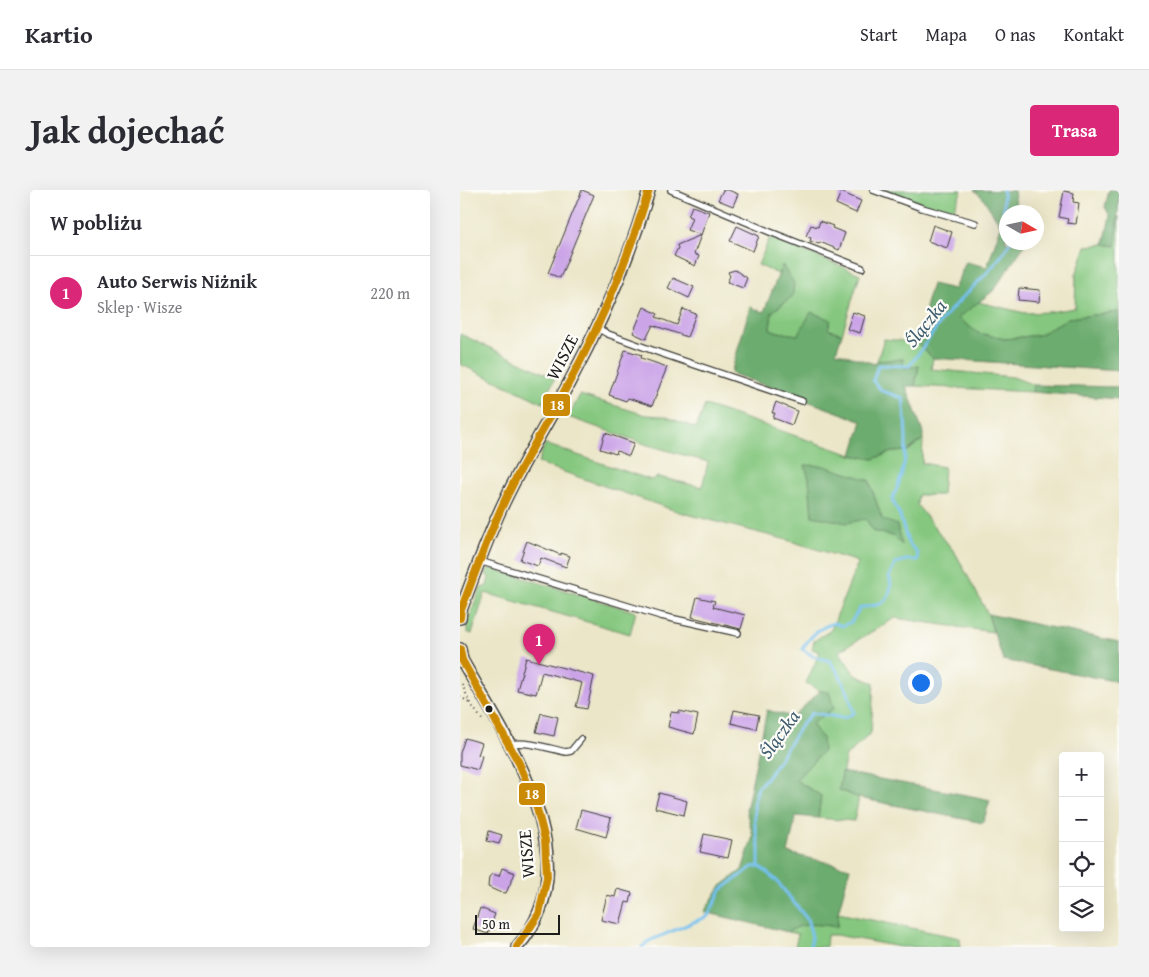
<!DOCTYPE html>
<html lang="pl">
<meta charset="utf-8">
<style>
:root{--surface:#fff;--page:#f2f2f3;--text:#2b2b33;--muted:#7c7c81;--line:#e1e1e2;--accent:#db2777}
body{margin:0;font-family:"Gentium Book Plus",serif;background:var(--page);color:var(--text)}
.controls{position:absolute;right:15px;bottom:15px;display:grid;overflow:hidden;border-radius:5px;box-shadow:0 5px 20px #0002}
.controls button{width:45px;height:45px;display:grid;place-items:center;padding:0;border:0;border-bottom:1px solid var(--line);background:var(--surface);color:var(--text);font:25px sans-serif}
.compass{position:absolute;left:539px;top:15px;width:45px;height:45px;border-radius:50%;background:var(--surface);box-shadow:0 5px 20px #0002;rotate:99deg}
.scale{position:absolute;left:15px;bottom:12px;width:85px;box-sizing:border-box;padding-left:5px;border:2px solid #1c1c1c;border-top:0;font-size:14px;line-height:18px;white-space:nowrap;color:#1c1c1c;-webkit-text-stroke:4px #fdfcf7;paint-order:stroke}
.you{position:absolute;left:460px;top:492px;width:18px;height:18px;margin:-12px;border:4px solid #fff;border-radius:50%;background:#1a73e8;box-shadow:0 0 0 8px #1a73e833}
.badge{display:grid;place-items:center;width:32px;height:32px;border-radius:50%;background:var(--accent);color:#fff;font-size:16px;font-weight:700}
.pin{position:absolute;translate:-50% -41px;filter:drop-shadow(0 1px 2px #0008)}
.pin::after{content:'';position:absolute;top:26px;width:18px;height:15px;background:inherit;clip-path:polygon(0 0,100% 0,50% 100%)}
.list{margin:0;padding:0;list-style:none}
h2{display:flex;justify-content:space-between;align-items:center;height:65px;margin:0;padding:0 20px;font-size:21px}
h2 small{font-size:16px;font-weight:400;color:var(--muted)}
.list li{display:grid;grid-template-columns:32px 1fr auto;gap:15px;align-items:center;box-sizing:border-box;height:75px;padding:0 20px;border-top:1px solid var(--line)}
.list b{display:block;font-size:19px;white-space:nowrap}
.list p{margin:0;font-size:16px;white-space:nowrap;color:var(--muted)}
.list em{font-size:16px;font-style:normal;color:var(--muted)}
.icon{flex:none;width:28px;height:28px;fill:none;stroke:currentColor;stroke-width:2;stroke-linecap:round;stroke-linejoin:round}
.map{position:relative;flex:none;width:659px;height:757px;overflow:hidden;border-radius:5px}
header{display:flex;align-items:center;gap:30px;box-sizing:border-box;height:70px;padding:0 25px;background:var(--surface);border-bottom:1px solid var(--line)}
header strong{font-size:24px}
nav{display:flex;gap:28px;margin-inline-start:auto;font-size:18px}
.intro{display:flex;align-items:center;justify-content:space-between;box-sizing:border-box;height:120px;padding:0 30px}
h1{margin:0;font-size:35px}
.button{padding:12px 22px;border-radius:5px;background:var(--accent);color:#fff;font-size:18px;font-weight:700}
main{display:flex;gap:30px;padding:0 30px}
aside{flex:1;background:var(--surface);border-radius:5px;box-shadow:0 5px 20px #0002}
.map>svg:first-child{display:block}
</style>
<header>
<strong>Kartio</strong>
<nav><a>Start</a><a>Mapa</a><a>O nas</a><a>Kontakt</a></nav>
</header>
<div class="intro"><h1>Jak dojechać</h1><a class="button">Trasa</a></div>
<main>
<aside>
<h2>W pobliżu<small></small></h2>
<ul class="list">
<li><span class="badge">1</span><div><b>Auto Serwis Niżnik</b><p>Sklep · Wisze</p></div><em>220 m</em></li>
</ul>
</aside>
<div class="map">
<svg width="659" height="757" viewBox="0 0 659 757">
<rect width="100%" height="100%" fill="#fdfcf7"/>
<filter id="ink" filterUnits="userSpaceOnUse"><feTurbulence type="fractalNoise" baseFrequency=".02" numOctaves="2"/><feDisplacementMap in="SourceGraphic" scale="10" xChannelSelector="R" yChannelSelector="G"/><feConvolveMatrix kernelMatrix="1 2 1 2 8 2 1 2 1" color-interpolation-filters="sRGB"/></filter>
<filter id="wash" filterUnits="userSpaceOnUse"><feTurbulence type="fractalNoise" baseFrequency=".0096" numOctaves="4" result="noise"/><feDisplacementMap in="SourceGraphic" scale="20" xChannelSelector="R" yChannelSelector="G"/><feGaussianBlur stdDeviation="1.12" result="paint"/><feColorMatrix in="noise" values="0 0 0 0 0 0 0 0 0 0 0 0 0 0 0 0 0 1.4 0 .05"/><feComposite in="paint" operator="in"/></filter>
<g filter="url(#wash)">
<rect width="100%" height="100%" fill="#ebe6c8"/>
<path fill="#85c77f" stroke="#50724e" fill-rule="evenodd" d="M424,0h78l-10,23z
M659,26v96l-51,6 -29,17 -34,4 -27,-6 -21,-15 21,-16 47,11 24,-1 26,-4 1,-33 10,-29 18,-2 12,2v-15z
M310,47l90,37 -18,60c-23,-9 -24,1 -44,1 -9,1 -20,-3 -28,-6l2,-17 20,-16 -9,-31 -5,9 -20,-9z
M0,144l95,44 -12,25 -83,-39z
M424,149l32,3 17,16 -2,11 82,8 21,8 -2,7 -117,-6 4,-20 -15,3 -1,-10 -26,2z
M120,205l66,20 18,1 32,12 9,-23 147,50 21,4 19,-7 16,-1 15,-12 -1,24 22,4 -2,28h-24l-1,10 39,49 32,60 5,18 -98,-14 -56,33 16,24 19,8 -3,50 -25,23 -7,34 20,8 -5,23 -36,-3 3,-22 -25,-16 11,-14 15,-28 -10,-14 17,-32 -9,-1 -14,-8 14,-31 -8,-3 2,-8 17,-11 27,-68 -71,-22 -108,-28 -141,-49 7,-19 106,36 7,-3 44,10 6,-25 -60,-17 -80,-28zM345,275l64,15 13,39 20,25 -9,-8 -20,-5 -7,-12 -54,-3 -3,-37z
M28,379h6l142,43 -6,22 -145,-41 -13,41 -5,-2v-9l14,-35 6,-2 2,-10 -3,-1z
M378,723l122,25 1,9h-61l-64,-12h-9l-1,12h-31l3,-13 -10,-2c15,-10 31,-8 49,-5z"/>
<path fill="#6cac6e" stroke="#446445" d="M514,0l40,1 3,21h-11v30l18,1v3l-31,45 -35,27 20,15 27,6 34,-4 29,-17 51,-6v59l-186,-13 -17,-16 11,-13 -1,-25 6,-20 22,5 12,-27 21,5 14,-41 -18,-28z
M649,0h10c0,19 -3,37 -3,56l-12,-2 6,-28 -5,-9z
M322,75l12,18 -1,13 -21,16 -2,17 8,3 20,3 13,-23 20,8 -3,9 14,5 -6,18 39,12 2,-3 26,-2 1,9 15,-2 -4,20h-9l17,46v7l-15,12 -16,1 -19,7 -21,-4 10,-34 -131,-48 19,-66 14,5z
M574,195l85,2v12l-87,-7z
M345,275l19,1 45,14 13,39 15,6 5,20 -9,-9 -20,-5 -7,-12 -19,4 -35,-7 -3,-37z
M528,424l131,28v40l-116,-22z
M360,501l9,1 5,16 -22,16 10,14 1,13 -27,29 25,16 -3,22 -22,-2 -8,37 62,15 -12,45 -1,14c-18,-3 -34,-5 -49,5l-84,-20 16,-25 22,-17 11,-34 -7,-26 21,-100 26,7z
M382,582l135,25 13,3 -7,23 -124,-25 -20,-8z"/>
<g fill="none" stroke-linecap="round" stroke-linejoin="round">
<path stroke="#74c0ee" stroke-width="3" d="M543,0l1,29 2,10
M182,757l7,-6 59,-25 13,-26 31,-23 7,-1
M350,757l2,-11 -5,-17 -31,-39 -17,-14v-19l-4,-21 -1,-24 4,-15 11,-12 33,-51 10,-11 32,5 10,-5 -6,-20 -9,-19 -9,-13 -17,-5 -11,-7c9,-13 16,-21 32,-26l8,3 9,-4 9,-14c6,-2 14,-2 19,-4 11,-4 14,-18 10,-28l7,-13 10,-3h12l-1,-8 -9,-9 -8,-27 -8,-17c18,-34 15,-64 11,-101l-21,-7 -9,-10 5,-16 31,1c13,-15 22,-32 34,-47 21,-27 51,-47 67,-77"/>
</g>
<g id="blocks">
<path fill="#cba4e8" d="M122,0l12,5 -34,83 -12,-5z
M263,0h5l10,4 -5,12 -15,-6z
M604,1l10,2 -1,9 6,1 -3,21 -9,-1 1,-4 -9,-2z
M381,2l20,9 -5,12 -20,-9z
M232,16l17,6 -8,23 -14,-5 5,-12 -4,-2z
M360,31l13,5 -1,2 13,5 -6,17 -19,-8 -1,2 -9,-3 1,-3 -5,-2 5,-11 7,2z
M473,35l19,7 -5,16 -19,-7z
M277,36l22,10 -6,15 -23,-10z
M241,45l-7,19 5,2 -4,10 -21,-10 4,-8 -1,-3z
M275,80l12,8 -4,10 -16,-6 3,-6 -2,-4z
M213,88l21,9 -5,11 -21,-10z
M559,98l21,2 -1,12 -21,-2z
M184,117l14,7 -2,3 21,8 6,-16 13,5 -9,23 -34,-12 -7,14 -13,-6z
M393,122l12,4 -5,17 -13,-4z
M165,160l17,5 -1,3 26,9 -15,39 -24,-8 -2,3 -17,-6z
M316,212l21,9 -5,14 -19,-7 2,-5h-3z
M145,243l29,10 -5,13 -12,-5 -1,3 -16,-5z
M67,351l34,14v-2l9,3 -4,11 -22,-8 -3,-1 -3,8 -18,-6z
M237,407l18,4 -2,6 32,8 -4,14 -49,-12z
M66,468l68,18 -7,33 -11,-2 6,-24 -40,-11 -6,22 -19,-4z
M274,520l25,5 -3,14 -25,-6z
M219,521l19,4 -4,19 -26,-7 3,-15 8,1z
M81,523l17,4 -4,19 -18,-4z
M5,548l17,5 -4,12 4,1 -4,14 -18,-5v-12z
M199,603l28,8 -3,14 -29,-7z
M121,620l30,8 -5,19 -30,-9z
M29,641l13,4 -3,9 -12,-3z
M244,644l28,6 -4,18 -28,-6z
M42,678l13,5 -9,20 -7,-1 -11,-5 1,-10 3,-3 7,2z
M157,699l15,4 -2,10 -4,-1 -6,22 -19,-4 6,-25 8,2z
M20,718l15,6 -7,20 -15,-5z"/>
</g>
</g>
<g filter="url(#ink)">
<use href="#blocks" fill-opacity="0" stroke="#3b3a36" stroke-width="1"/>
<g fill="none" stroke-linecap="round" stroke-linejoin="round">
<g stroke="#3b3a36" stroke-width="8">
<path id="service" d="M211,0l99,42 92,36
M413,0l49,18 53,15
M137,138l11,6 52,19 142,48
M19,371l182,55 77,17
M50,554c19,-3 37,4 56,8l5,-1 10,-12"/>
</g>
<g stroke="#3b3a36" stroke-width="14">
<path id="minor" d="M0,428l1,-8c14,-37 27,-75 44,-110 19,-40 43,-78 64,-117 33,-61 61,-126 80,-193
M0,459l2,11c44,79 132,202 55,287"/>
</g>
<path stroke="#3b3a36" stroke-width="2" stroke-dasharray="1 4" stroke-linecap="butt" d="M2,494l8,19 13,18
M0,506l9,7"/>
<use href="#service" stroke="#fff" stroke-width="5.5"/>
<use href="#minor" stroke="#fff" stroke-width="11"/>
<g stroke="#fdfcf7" stroke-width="11">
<path id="bus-1" d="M0,428l1,-8c14,-37 27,-74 44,-110 23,-48 52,-93 76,-140 28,-55 50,-111 68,-170
M0,459l2,11 57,103 16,38 10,39 2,37 -8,37 -22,33"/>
</g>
<use href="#bus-1" stroke="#cb8a06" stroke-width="8"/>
</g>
</g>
<circle fill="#1c1c1c" stroke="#fdfcf7" stroke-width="2" cx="29" cy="519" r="4.5"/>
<g text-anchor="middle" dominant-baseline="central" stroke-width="4.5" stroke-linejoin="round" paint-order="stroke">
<g font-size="18" fill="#1c1c1c" stroke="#fdfcf7">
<text transform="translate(102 167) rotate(-63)">WISZE</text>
<text transform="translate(66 664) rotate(-95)">WISZE</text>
</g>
<g font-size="19" font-style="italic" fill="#3f5e70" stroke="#fdfcf7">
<text transform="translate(465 133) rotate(-51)">Ślączka</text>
<text transform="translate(319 544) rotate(-54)">Ślączka</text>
</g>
</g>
<g stroke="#fdfcf7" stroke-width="2">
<rect x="82" y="203" width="29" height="24" rx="5" fill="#cb8a06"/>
<rect x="58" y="592" width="28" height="24" rx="5" fill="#cb8a06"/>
</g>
<g font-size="14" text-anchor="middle" font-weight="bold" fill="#fff">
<text x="97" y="220">18</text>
<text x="72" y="609">18</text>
</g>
</svg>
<div class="controls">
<button>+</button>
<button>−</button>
<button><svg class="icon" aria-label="locate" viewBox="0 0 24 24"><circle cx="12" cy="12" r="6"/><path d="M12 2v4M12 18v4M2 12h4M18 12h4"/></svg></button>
<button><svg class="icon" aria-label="layers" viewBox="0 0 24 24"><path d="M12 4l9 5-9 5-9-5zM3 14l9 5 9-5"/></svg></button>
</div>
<svg class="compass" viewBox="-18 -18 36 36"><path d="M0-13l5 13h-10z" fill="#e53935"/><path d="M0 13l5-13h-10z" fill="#7c7c81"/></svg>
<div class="scale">50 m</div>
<div class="you"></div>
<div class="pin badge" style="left:79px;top:475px">1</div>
</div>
</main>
